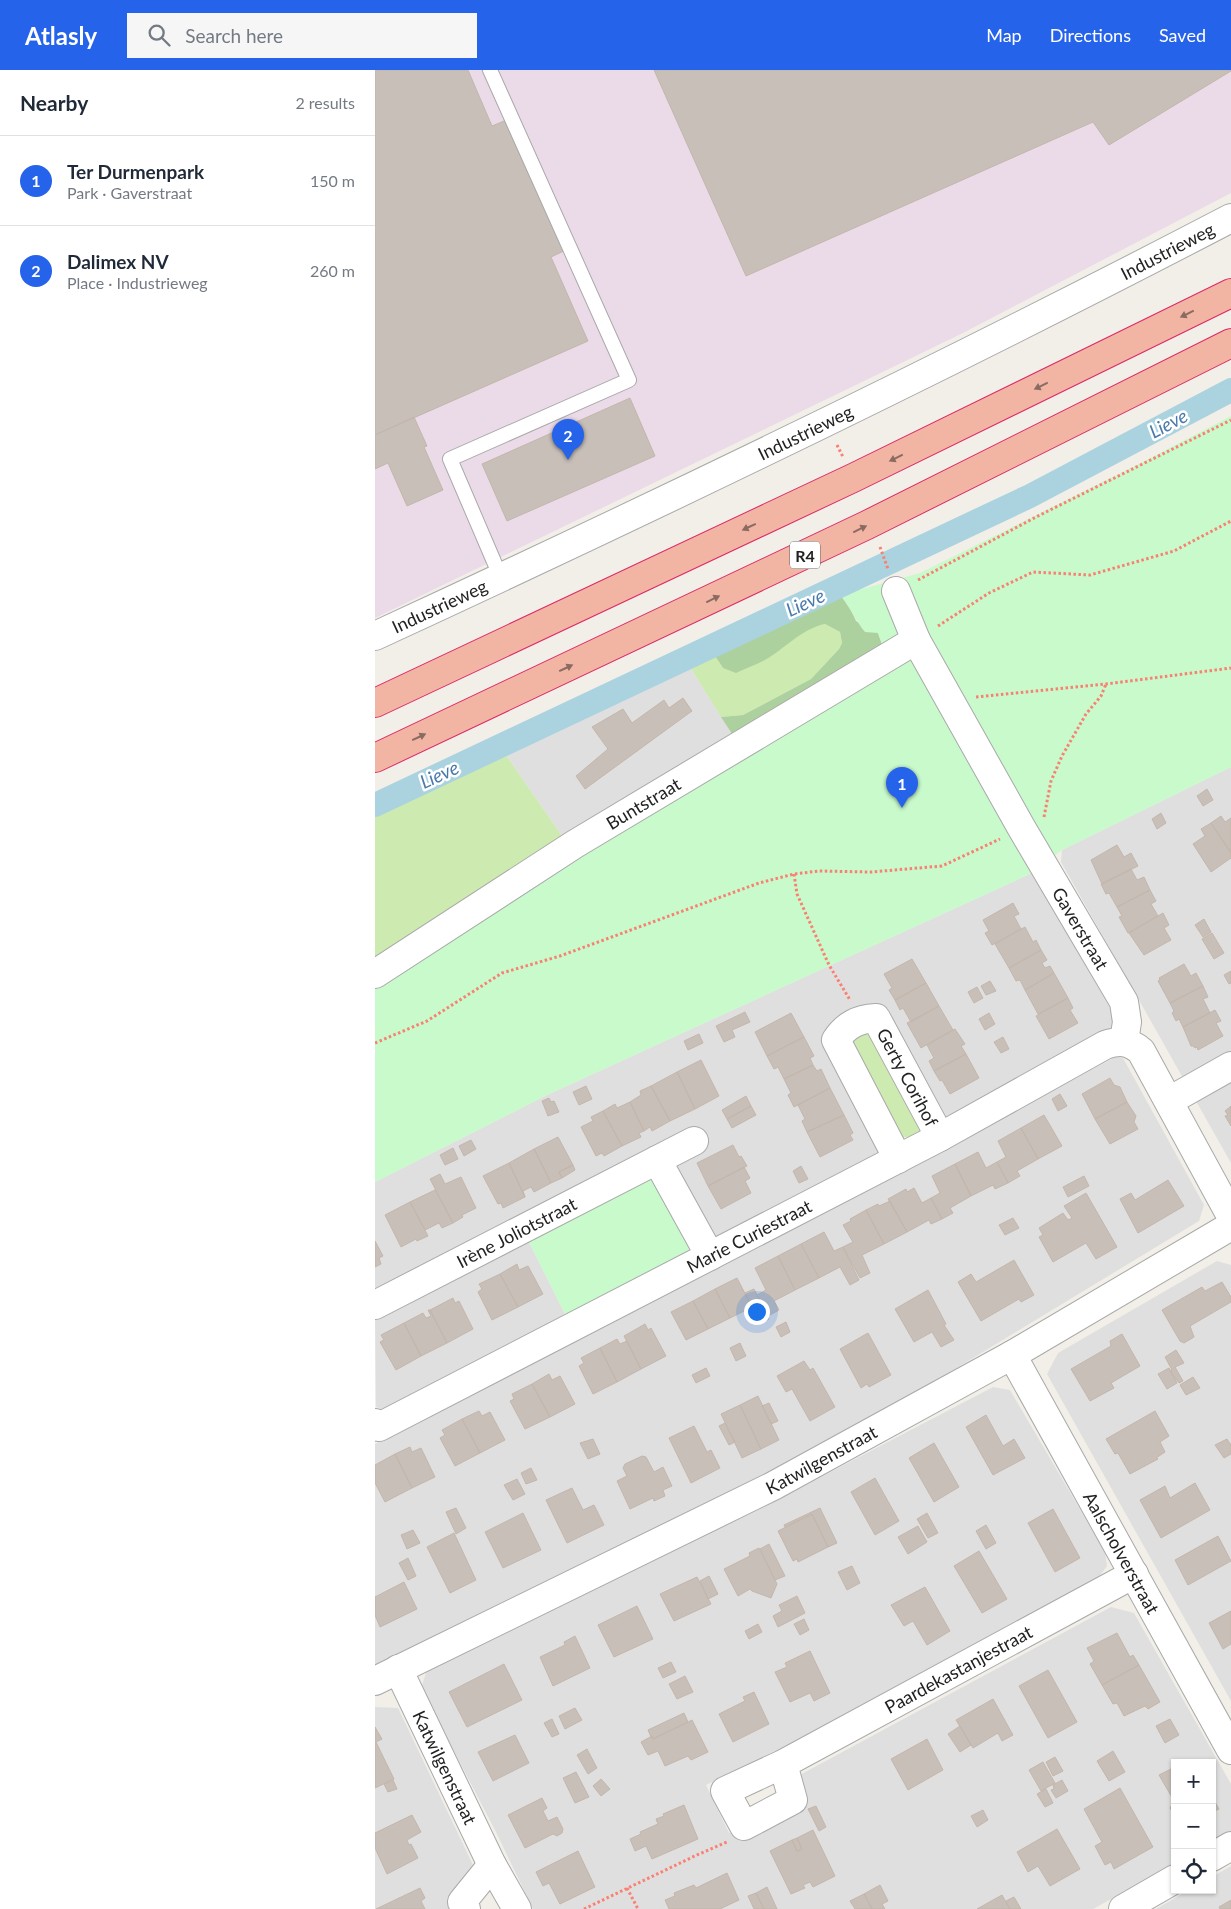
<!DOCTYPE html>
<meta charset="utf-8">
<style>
:root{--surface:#fff;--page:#f6f6f7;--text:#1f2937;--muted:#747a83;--line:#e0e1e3;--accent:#2563eb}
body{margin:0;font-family:Lato,sans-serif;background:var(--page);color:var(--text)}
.controls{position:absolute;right:15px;bottom:15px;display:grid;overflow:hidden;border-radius:0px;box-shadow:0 1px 4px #0004}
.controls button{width:45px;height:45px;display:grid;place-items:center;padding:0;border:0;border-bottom:1px solid var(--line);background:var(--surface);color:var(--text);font:25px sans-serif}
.you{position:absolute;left:381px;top:1241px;width:18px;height:18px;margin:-12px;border:4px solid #fff;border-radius:50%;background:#1a73e8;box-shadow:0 0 0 8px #1a73e833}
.badge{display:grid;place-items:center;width:32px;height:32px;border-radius:50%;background:var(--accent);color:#fff;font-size:16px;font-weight:700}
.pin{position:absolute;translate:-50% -41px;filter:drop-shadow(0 1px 2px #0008)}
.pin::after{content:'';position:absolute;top:26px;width:18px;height:15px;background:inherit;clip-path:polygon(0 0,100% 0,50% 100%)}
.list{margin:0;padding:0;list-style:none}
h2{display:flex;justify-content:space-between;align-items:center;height:65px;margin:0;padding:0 20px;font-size:21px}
h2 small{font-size:16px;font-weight:400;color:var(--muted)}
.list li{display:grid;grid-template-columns:32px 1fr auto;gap:15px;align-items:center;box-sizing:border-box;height:90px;padding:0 20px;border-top:1px solid var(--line)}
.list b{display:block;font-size:19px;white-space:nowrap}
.list p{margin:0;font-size:16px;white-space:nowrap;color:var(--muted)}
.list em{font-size:16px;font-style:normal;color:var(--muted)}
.icon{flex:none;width:28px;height:28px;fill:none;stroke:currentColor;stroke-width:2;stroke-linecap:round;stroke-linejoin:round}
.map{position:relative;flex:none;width:856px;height:1839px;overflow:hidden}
header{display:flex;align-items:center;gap:30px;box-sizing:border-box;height:70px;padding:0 25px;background:var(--accent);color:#fff}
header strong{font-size:24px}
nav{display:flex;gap:28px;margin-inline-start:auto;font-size:18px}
.search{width:350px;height:45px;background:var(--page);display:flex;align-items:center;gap:12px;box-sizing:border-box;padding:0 18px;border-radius:0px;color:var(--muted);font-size:19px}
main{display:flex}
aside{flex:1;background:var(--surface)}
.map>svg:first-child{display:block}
</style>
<header>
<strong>Atlasly</strong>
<div class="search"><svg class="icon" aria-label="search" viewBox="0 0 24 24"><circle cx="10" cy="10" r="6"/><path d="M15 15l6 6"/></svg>Search here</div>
<nav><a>Map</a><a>Directions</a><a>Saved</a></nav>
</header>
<main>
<aside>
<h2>Nearby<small>2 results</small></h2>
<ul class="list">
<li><span class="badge">1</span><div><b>Ter Durmenpark</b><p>Park · Gaverstraat</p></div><em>150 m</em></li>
<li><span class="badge">2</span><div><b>Dalimex NV</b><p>Place · Industrieweg</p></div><em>260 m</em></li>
</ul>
</aside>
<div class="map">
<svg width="856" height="1839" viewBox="0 0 856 1839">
<rect width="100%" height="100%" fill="#f2efe9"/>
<path fill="#e0dfdf" d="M315,597l44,70 -172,99 -56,-81z
M856,697v396l-170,-301 1,-12z
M657,803l83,144 -5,16 -159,86 -11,-2 -58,26 -4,17 -155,79 -15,-5 -31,-60 1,-16 30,-15 -5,-12 -328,168v-117l172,-87z
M742,986l6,2 81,147 -5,16 -277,168 -174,98 -373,181v-224l539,-278z
M151,1166l42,84 -176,92 -16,-5 -1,-94z
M842,1191l14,4v436l-184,-327 11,-21z
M618,1317l17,3 95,162 2,14 -8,11 -97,55 -146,79 -150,74 23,48 21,3 55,-29 -9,-30 315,-170 23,6 97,171v49l-19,11v-81h-37v101l-82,45h-560l-38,-79 -74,-142 6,-18 189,-93 140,-66z
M0,1637l23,1 76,159 -26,38 2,4h-75z
M856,1796v43h-75l33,-19h23v-13z"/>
<path fill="#ebdbe8" d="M0,0h856v123l-268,140 -588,285z"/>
<path fill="#cdebb0" d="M450,554l15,8 2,11 -3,6 -28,30 -68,36 -22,2 -31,-50 25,-11 8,12 92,-42z
M131,685l56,81 -187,123v-143z
M500,961l50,94c-7,11 -15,13 -27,12l-49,-101z"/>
<path fill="#add19e" d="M465,525l9,10 7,16 22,12 5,14 -149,90 -13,-20 22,-2 68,-36 28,-30 3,-6 -2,-11 -15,-8c-24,5 -39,24 -60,36 -9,5 -19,8 -29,13l-13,-5 -8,-12 114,-58z"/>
<path fill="#c8facc" d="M856,346v351l-169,83 -30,23 -485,222 -172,87v-197l508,-338 -5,-14 -13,-1c-10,-12 -15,-25 -25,-37l80,-22 217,-108z
M267,1107l13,2 33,56 1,21 -121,64 -42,-84z"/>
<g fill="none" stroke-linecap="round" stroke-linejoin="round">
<path stroke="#aad3df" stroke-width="24" d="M0,735l655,-309 201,-106"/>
</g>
<path fill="#c7bfb8" stroke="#c4b6ab" d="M0,0h93l24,56 17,-7 57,131 -15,7 37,84 -213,94z
M279,0h577v1l-122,74 -16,-23 -347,154z
M255,328l25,58 -148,65 -25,-57z
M39,347l13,29 -3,1 19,43 -36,16 -19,-43 -13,6v-34z
M308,628l9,13 -107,78 -9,-13 32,-27 -16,-22 31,-18 9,14 32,-23 5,8z
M832,719l6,11 -10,6 -6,-10z
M786,743l5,10 -9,6 -5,-10z
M846,746l4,6 6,-4v35l-20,-30z
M836,753l20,30v5l-20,14 -18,-28 12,-8 -4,-7z
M742,775l7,12 7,-4 7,13 -36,18 -11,-24z
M756,799l6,11 7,-3 6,13 -33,17 -8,-14 -3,1 -5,-10z
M775,820l6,11 -5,3 7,12 -30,17 -9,-16 3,-1 -5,-9z
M638,833l6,11 -5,2 7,13 -29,16 -7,-12 4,-2 -6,-11z
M788,843l6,12 -5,3 7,12 -27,15 -15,-22z
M829,849l7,13 -8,5 -8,-12z
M650,857l8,15 3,-2 5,10 -32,18 -14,-24z
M837,863l12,20 -10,6 -12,-20z
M666,880l6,10 -5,3 3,5 5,-2 4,7 -29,17 -5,-10 -4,1 -7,-13z
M537,889l14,24 -31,17 -6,-10 3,-2 -8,-14z
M809,894l7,12 5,-3 7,13 -33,17 -12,-22 2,-1 -1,-2z
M856,901v12l-2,1 -5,-9z
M679,903l14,25 -30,16 -13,-24z
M615,911l6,10 -10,4 -5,-9z
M551,913l13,23 -28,16 -8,-14 -3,2 -5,-10z
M828,916l5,11 -5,2 7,14 -27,14 -4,-8 -3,2 -4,-8 2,-2 -4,-8z
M602,917l6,11 -9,5 -6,-11z
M693,928l5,10 -3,2 8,13 -29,16 -13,-23z
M564,936l14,24 -32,18 -14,-25z
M840,940l6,11 -5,2 7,13 -25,14 -1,-3 -2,1 -2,-2h-2l-8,-19z
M370,942l5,10 -18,8 3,7 -11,5 -8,-16z
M416,943l13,24 -37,19 -12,-24z
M614,943l6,11 -10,6 -6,-11z
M580,959l10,15 -4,2 5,8 -32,17 -5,-10 5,-3 -7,-13z
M324,964l4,9 -15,7 -4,-9z
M429,967l10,19 -4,2 3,7 -29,14 -6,-12 -4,2 -7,-13z
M628,967l6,12 -8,4 -7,-11z
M591,984l13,24 -29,16 -8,-14 -2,1 -6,-10z
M326,990l18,36 -24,13 -18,-37z
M438,995l4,6 4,-2 9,19 -36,19 -6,-12 3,-2 -7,-14z
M302,1002l18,37 -25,12 -19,-35z
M735,1008l4,7 6,2 7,15 -32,17 -13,-25z
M211,1016l6,13 -13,6 -6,-13z
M276,1016l19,35 -18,10 -2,-4 -6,4 -14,-29 11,-7 -1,-4z
M455,1018l14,27 -37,17 -5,-11 3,-2 -7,-14z
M685,1024l7,12 -9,5 -6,-12z
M371,1026l5,10 -24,13 -5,-9z
M174,1028l2,4 3,-1 5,11 -11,4 -6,-15z
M255,1032l14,29 -5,2 2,4 -19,9 -19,-35 12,-7 2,4z
M752,1032l9,14 -2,6 4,7 -28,15 -15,-25z
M376,1036l5,9 -24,13 -5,-9z
M856,1036v20l-6,-10 3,-1 -3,-4z
M228,1041l19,35 -18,10 -2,-3 -6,3 -15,-29 12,-6 -2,-4z
M469,1045l9,18 -3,2 3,5 -33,17 -13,-25z
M669,1045l18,31 -24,13 -17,-31z
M646,1058l17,31 -21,12 3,5 -12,7 -11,-21 9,-5 -8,-16z
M183,1067l15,28 -14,7 3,6 -11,5 -17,-34z
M96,1070l5,9 -12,7 -5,-10z
M358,1075l6,12 2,-1 6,10 -39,20 -11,-23z
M78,1078l5,11 -13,6 -5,-10z
M159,1079l17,34 -17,9 -3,-5 -8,4 2,6 -16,-34z
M603,1082l8,16 11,-6 11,21 -13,6 -2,-4 -22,11 -16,-32z
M134,1093l16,34 -22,11 -2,-5 -3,1 -15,-28z
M580,1094l16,32 -21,12 3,5 -11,6 -11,-21 9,-5 -8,-17z
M198,1095l2,5 -13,8 -3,-6z
M426,1096l7,13 -9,4 -6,-12z
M369,1097l6,11 -5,3 6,12 -30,16 -13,-23z
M65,1104l5,10 16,-7 15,31 -14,7 1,2 -10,6 -23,-44z
M709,1106l5,10 -21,11 -5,-10z
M793,1110l16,26 -46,27 -18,-34 11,-6 4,7z
M539,1118l8,15 9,-5 11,21 -11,5 -2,-4 -22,12 -19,-33 18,-10 1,3z
M60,1120l18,33 -11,5 -3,-5 -14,7 -15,-28z
M711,1123l31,54 -21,12 -10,-16 -33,19 -14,-25 4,-2 -4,-7 24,-15 5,7 4,-2 -8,-12z
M515,1131l17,31 -23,12 -18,-34 12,-6 1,2z
M35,1132l18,34 -11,5 -1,-2 -15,8 -16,-32z
M491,1140l18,34 -22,11 8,18 -10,5 -17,-31 10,-5 -10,-17 8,-4 -1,-2z
M638,1148l6,10 -14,7 -6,-10z
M449,1162l10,19 9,-4 16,33 -9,5 -10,-18 -21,11 -18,-34z
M0,1171l8,15 -4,2 2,6 -6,3z
M426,1174l18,34 -24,12 -17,-34z
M403,1186l17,34 -21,11 5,9 -11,6 -11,-21 9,-5 -11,-22z
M639,1190l20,35 -13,7 -2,-3 -38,22 -23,-39 13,-8 5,8z
M142,1194l2,6 9,-4 15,28 -25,13 -18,-33z
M125,1204l18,33 -26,13 -14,-28 4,-3 -3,-5z
M362,1208l15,29 -22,11 -15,-29z
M847,1212l9,15v5l-41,24 4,11 -10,6 -4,-2 -18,-31 40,-23 3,4z
M340,1219l15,29 -22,11 -15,-28z
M379,1219l7,13 -9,5 -7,-14z
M553,1220l18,34 -2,1 10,15 -13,7 -9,-15 -18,10 -19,-33z
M78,1228l2,5 4,-2 14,28 -26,14 -17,-33z
M318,1231l15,28 -22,11 -15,-28z
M386,1232l8,17 -9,4 -8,-16z
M53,1240h2l17,33 -26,13 -17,-33 19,-10 3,5 5,-2z
M411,1252l4,10 -9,5 -5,-10z
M29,1253l17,33 -25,14 -16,-28 4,-2 -3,-5z
M270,1254l3,6 3,-2 15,28 -25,13 -17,-33z
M493,1263l23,42 -22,12 -2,-3 -6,4 -21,-39z
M747,1264l18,32 -29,17 3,5 -24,13 -19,-32 40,-23 -1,-5z
M242,1269l3,5 7,-3 14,28 -24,13 -17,-34z
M365,1273l6,13 -10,5 -6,-13z
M225,1278l17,34 -24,12 -14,-28 5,-3 -3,-5z
M801,1280l8,13 -9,4 8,14 -4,2 -9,-12 2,-1 -7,-13z
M429,1291l6,9 3,-2 22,39 -25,14 -18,-32 -6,3 -9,-16z
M331,1298l4,8 -14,7 -4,-8z
M794,1298l8,15 -10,6 -9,-15z
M174,1304l3,6 8,-4 15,28 -25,13 -18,-33z
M818,1307l7,11 -14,7 -6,-10z
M157,1314l18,33 -25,12 -15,-28 4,-2 -2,-5z
M383,1326l21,44 -18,9 -21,-44z
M394,1333l9,18 -7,3 -9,-18z
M365,1335l21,44 -19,9 -21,-44z
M104,1341l3,5 8,-4 15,28 -25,13 -18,-34z
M780,1341l14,25 -9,6 5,10 -9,6 2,1 -28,15 -12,-21 -3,1 -9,-15z
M611,1345l17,31 11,-7 11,19 -32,17 -27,-48z
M87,1349l18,34 -25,13 -15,-28 5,-3 -3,-5z
M350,1353l10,19 -6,3 -10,-19z
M319,1356l13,26 4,-2 9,18 -29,15 -22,-45z
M218,1369l7,15 -12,5 -8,-16z
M852,1369l4,6v9l-7,4 -9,-13z
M559,1373l25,44 -25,15 -25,-44z
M35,1377l2,5 9,-4 14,29 -23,11 -17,-34z
M20,1384l17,34 -27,14 -10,-19v-18z
M267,1386l4,1 8,15 9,-5 9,19 -9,4 2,6 -11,5 -1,-3 -23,11 -13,-28 10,-5 -4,-8 2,-4z
M156,1398l6,12 -11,4 -5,-11z
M500,1408l24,43 -24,14 -24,-43z
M142,1409l8,15 -12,6 -9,-15z
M820,1413l15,27 -49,28 -21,-38 25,-14 5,12z
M197,1418l11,22 11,-5 10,20 -37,18 -21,-43z
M81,1438l10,20 -10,6 -10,-22z
M445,1438l17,35 -9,4 -16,-33 -27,13 -1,-2z
M678,1439l27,49 -25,14 -27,-49z
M148,1443l18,37 -38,18 -18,-36z
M552,1443l11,20 -10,5 -11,-19z
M437,1444l16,33 -30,15 -1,-3 -4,2 -15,-30z
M611,1455l10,18 -10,6 -10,-18z
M543,1456l9,16 -19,12 -10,-17z
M38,1460l7,13 -13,6 -6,-14z
M79,1463l22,47 -26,13 -23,-46z
M843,1466l13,25 -43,24 -13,-25z
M394,1474l16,32 -10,4 -15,-31z
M384,1478l18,36 -6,14 -19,-7 -2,-2 -12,7 -14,-27 26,-13 -1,-3z
M604,1481l28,48 -25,14 -28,-47z
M33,1488l8,18 -8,4 -9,-17z
M477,1496l8,17 -13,7 -9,-18z
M334,1506l9,18 -10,5 -8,-18z
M322,1507l14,27 -37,17 -14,-27z
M29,1512l13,27 -37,18 -5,-12v-18z
M550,1517l25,44 -23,14 -14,-24 -9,5 -13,-21z
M422,1526l8,17 -27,14 -5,-11 9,-5 -3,-6z
M262,1536l16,33 -39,18 -16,-32z
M856,1541v33l-8,5 -14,-26z
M429,1549l5,11 -9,5 -6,-11z
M383,1554l4,8 -13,7 -4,-8z
M742,1563l13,24 3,-2 6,10 -37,20 -12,-21 4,-3 -7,-13z
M200,1566l15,32 -37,18 -13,-29 25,-12 -1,-3z
M435,1581l20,42 -16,8 -4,-8 -20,9 -15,-30 12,-5 -2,-4z
M296,1592l5,10 -13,6 -5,-10z
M129,1594l18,36 -55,27 -18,-35z
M764,1595l21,37 -12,7 -3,-3 -21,10 -7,-13 -4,1 -11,-19z
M673,1600l29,52 -29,16 -29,-52z
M310,1606l8,16 -16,7 -8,-15z
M379,1622l15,32 -36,18 -14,-28 26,-13 -2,-4z
M618,1629l20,36 -11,6 -4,-8 -25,15 -17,-28z
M200,1638l7,12 -17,9 -6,-13z
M309,1643l4,9 -35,17 -2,-2 -3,-7z
M177,1649l7,15 -7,3 -8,-14z
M795,1649l9,16 -14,8 -9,-17z
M317,1650l16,32 -17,8 -3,-4 -23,10 -7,-15 -10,4 -7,-13 11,-6 1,3z
M585,1656l11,19 -11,7 -12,-18z
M0,1657l7,12 -6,3 18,37 -19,9z
M140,1665l14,28 -36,18 -15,-29z
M552,1669l16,31 -35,20 -17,-31z
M212,1679l10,19 -9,6 -11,-19z
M738,1681l12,21 -16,9 -12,-20z
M680,1687l8,14 -10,5 -7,-14z
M668,1692l12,21 -14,8 -12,-21z
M800,1697v49l-5,-8 4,-7 -15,-26z
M201,1702l13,25 -14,6 -12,-25z
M226,1709l9,10 -9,7 -8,-10z
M18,1710l4,9 -9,3 -4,-8z
M687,1710l6,11 -12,7 -5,-8 3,-1 -1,-4z
M745,1718l33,59 -39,22 -3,-7 -6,3 -10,-19 7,-4 -18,-33z
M671,1719l7,14 -8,4 -8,-13z
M837,1727l7,12 -7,3z
M167,1728l5,10 -4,3 5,10 9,-4 6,12 -1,4 -5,3 -4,-2 -28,14 -17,-33z
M309,1735l14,34 -46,20 -6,-13 -11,5 -5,-12 11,-5 -1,-2 18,-8 -2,-5 8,-3 -1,-2z
M441,1736l10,21 -7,4 -11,-22z
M608,1740l5,10 -11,7 -6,-11z
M37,1745l9,17 -14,8 2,5 2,-1 7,14 -31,16 -12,-26v-15z
M682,1759l23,40 -30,17 -12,-20 -10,6 -11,-20z
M438,1760l22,46 -22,11 -3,-5 -7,3 2,3 -14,6 -21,-43 22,-11 5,11 5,-2 -5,-11z
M422,1768l5,11 -5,2 -5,-11z
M203,1781l17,36 -35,17 -11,-21 -6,3 -7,-14z
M352,1803l12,27 -19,9h-51l-4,-9 10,-4 -1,-3 20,-8 2,3z
M505,1815l8,16 -6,3 3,5h-13l-8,-15z
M392,1817l10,22h-13l-8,-16z
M45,1818l5,10 -4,3 4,8h-49z
M381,1823l8,16h-10l-6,-13z
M489,1824l8,15h-17l-5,-8z
M627,1825l8,14h-33z
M639,1827l7,12h-11l-4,-8z
M856,1830v9h-11l-1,-2z"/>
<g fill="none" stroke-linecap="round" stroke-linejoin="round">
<g stroke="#a9a9a9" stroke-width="16">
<path id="service" d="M115,0l139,310 -179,79 51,119"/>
</g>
<g stroke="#a9a9a9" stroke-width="30">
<g id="minor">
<path id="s1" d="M521,521l20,49 105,187 103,175 3,20 -3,19"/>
<path id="s2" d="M0,566c288,-133 574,-271 856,-418"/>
<path id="s3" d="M0,904l200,-130 341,-204"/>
<path d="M794,1031l62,-35"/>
<path id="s4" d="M523,1089l-62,-119c10,-15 22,-21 40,-22l64,119"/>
<path d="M282,1090l53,96"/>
<path id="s5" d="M0,1235l319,-164"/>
<path id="s6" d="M637,1285l219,395"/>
<path id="s7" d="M0,1353l4,4 561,-290 165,-92c15,-5 24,-4 36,6l90,165"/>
<path id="s8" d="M23,1599l94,196 25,44"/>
<path id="s9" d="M0,1611l398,-195 239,-131 219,-129"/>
<path id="s10" d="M408,1694l10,36 -49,26 -19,-35 58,-27 351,-190"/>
<path d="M837,1787l19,-11"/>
<path d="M91,1839l-4,-7 30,-37"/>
<path d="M748,1839l52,-30"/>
</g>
</g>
<g stroke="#dc2a67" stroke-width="30">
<path id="trunk" d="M0,633l478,-225 378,-185
M0,688l492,-233 364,-182"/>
</g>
<path stroke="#fa8072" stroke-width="3" stroke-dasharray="2.5 2.5" stroke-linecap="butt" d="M462,375l6,12
M505,477l8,22
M543,510l118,-63 195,-97
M563,556l51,-33 44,-21 57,3 84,-24 57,-30
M601,627l130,-13 125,-16
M669,747l7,-36 11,-25 24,-42 15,-18 5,-12
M419,804l3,20 32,71 21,35
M0,973l52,-22 75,-48 58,-17 199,-73 35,-9 25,-3 52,1 71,-6 58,-27
M252,1818l11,21
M209,1839l115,-55 28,-12"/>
<use href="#service" stroke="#fff" stroke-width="14"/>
<use href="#minor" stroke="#fff" stroke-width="28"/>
<use href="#trunk" stroke="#f2b4a3" stroke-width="28"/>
</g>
<defs><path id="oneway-solid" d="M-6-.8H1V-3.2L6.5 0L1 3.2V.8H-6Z" transform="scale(1.25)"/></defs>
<g fill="#8a6b62">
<use href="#oneway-solid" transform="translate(812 244) rotate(154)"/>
<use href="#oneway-solid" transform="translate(666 316) rotate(154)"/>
<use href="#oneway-solid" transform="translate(521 388) rotate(154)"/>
<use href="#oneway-solid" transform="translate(374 457) rotate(155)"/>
<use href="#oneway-solid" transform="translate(485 459) rotate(-26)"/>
<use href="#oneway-solid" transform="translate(338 529) rotate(-26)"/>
<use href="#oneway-solid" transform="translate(191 598) rotate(-25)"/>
<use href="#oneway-solid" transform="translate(44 667) rotate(-25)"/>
</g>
<g text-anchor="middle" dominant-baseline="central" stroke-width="5" stroke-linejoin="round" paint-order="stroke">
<rect fill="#fff" stroke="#646464" stroke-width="1" x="415" y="471.5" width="30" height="27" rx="4"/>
<g font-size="16" font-weight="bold" fill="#222">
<text x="430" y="485">R4</text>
</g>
<g font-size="18" fill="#222" stroke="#fff">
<text stroke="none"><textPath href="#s2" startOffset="881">Industrieweg</textPath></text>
<text stroke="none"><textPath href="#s2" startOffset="476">Industrieweg</textPath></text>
<text stroke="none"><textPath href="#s2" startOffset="71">Industrieweg</textPath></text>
<text stroke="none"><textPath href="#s3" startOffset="318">Buntstraat</textPath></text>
<text stroke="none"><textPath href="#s1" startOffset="385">Gaverstraat</textPath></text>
<text stroke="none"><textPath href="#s4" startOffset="249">Gerty Corihof</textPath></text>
<text stroke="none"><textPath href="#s5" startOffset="159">Irène Joliotstraat</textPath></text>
<text stroke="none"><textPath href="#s7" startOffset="422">Marie Curiestraat</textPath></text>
<text stroke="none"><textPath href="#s9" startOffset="498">Katwilgenstraat</textPath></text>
<text stroke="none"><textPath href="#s6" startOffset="226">Aalscholverstraat</textPath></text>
<text stroke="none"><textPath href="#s10" startOffset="396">Paardekastanjestraat</textPath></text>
<text stroke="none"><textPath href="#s8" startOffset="109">Katwilgenstraat</textPath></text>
</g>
<g font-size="19" font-style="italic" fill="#4a7aab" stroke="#fff">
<text transform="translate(793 353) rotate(-28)">Lieve</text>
<text transform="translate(430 532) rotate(-25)">Lieve</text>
<text transform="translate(64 704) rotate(-25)">Lieve</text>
</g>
</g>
</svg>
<div class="controls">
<button>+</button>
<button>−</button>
<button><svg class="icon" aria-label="locate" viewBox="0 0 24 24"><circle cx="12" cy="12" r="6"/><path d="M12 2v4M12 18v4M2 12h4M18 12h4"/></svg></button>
</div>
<div class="you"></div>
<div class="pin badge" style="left:527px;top:738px">1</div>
<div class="pin badge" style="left:193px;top:390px">2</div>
</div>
</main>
